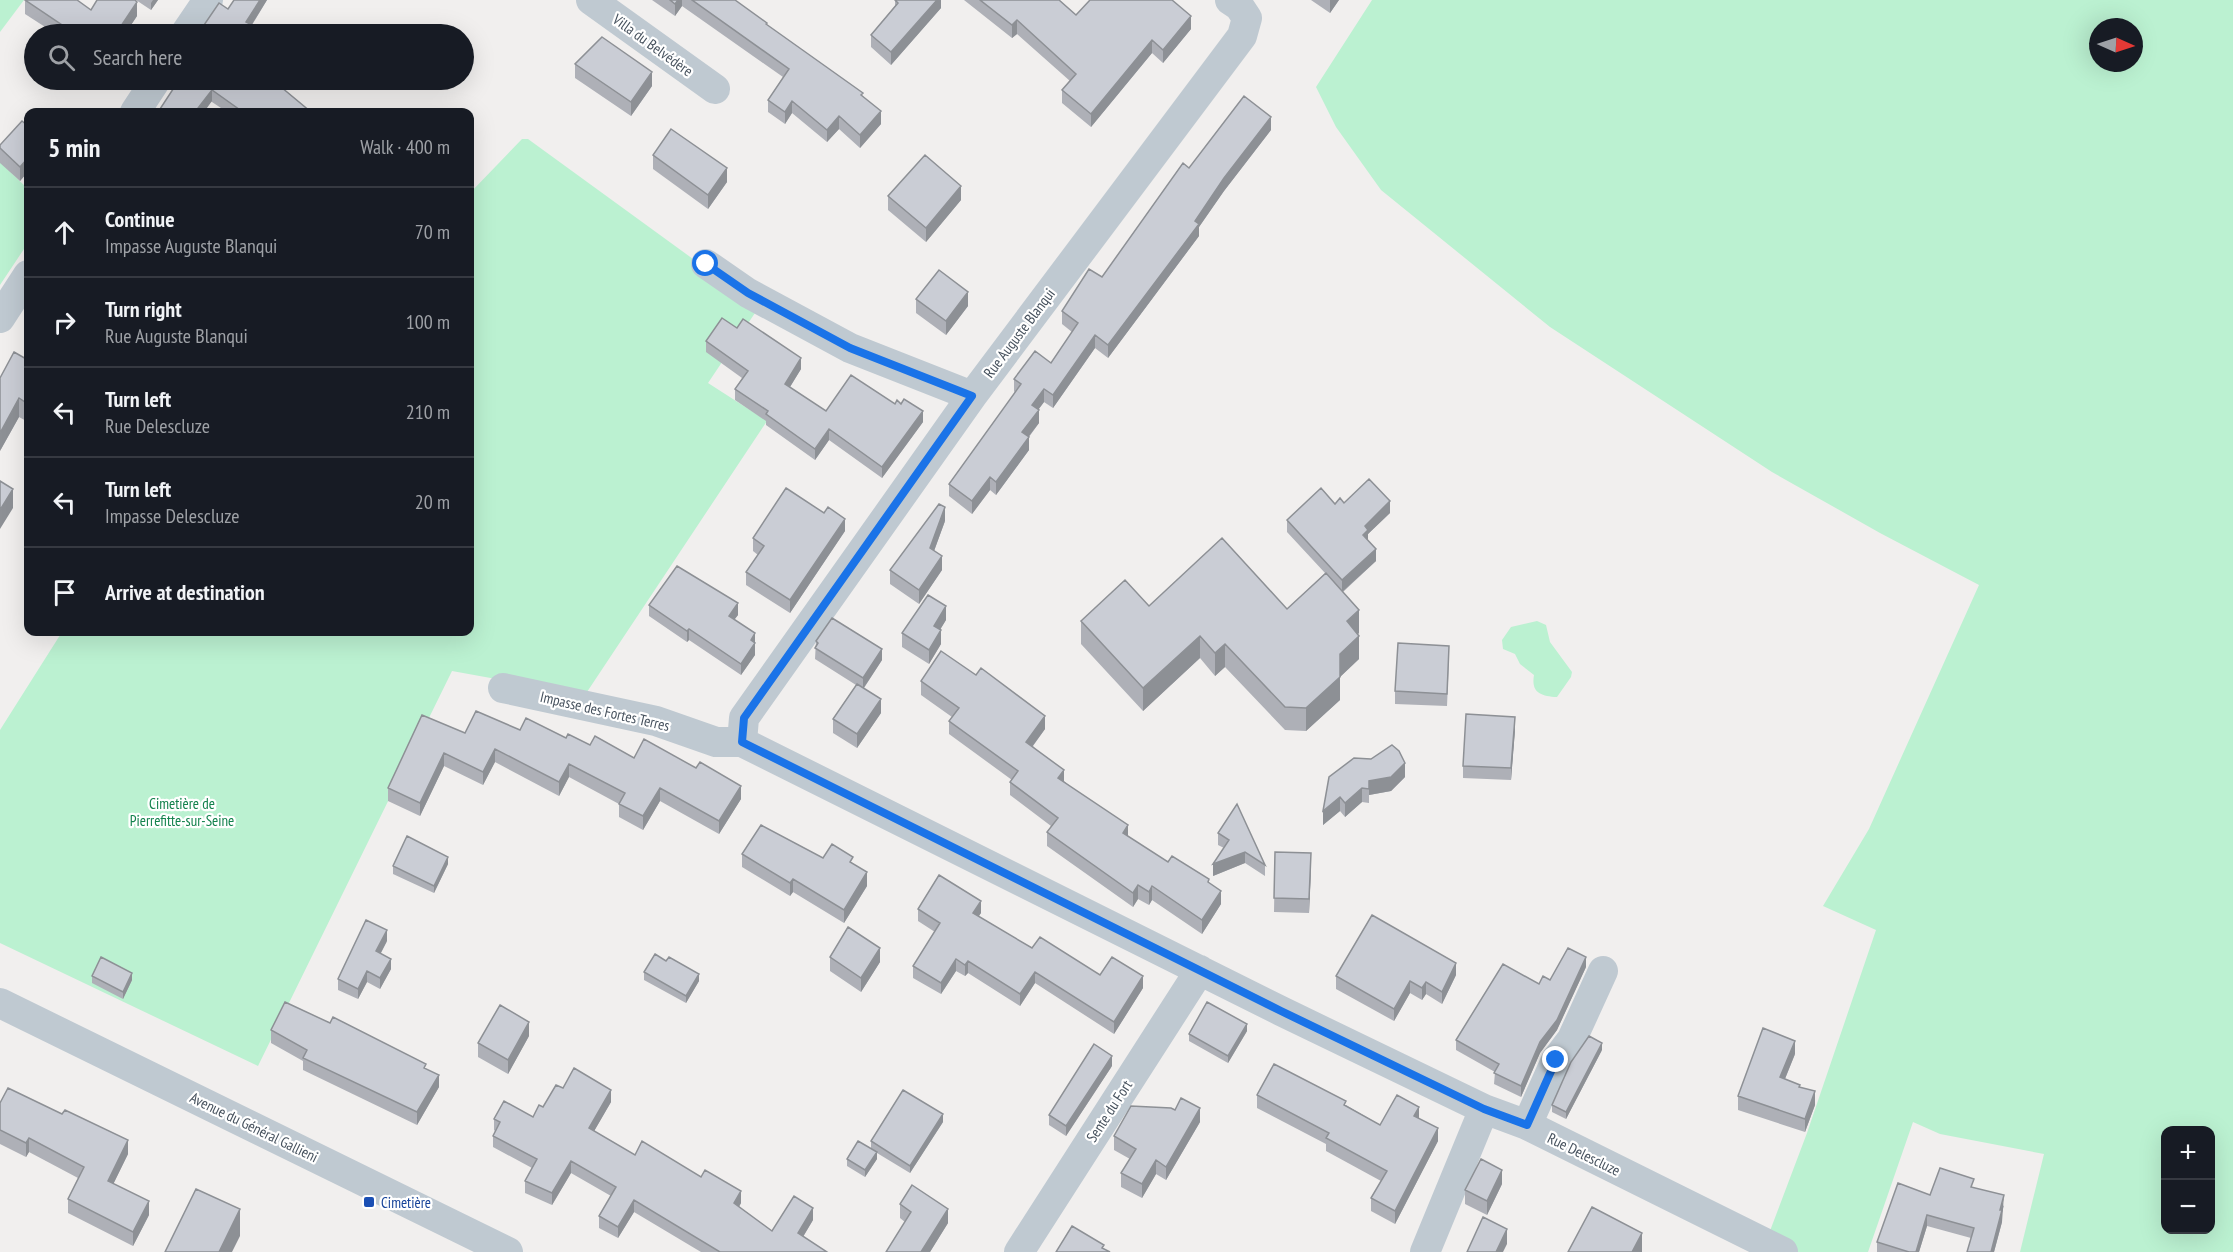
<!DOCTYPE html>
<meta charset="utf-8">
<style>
:root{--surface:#171b24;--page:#242831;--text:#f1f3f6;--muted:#9ea1a6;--line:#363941}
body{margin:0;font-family:"PT Sans Narrow",sans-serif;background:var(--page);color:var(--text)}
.controls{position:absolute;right:18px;bottom:18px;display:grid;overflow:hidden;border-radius:12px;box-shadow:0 6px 24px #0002}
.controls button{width:54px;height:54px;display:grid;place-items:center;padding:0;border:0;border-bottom:2px solid var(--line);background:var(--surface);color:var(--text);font:30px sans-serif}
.compass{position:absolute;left:2089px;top:18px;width:54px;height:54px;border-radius:50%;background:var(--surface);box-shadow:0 6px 24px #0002;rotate:93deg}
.stop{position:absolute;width:18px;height:18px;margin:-14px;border:4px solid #1a73e8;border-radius:50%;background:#fff}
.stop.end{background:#1a73e8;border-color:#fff;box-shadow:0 2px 6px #0008}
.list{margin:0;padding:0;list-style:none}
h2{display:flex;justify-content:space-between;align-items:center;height:78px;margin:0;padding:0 24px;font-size:26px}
h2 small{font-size:20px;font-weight:400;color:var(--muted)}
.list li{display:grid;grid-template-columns:39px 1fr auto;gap:18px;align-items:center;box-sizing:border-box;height:90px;padding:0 24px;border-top:2px solid var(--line)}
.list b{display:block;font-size:22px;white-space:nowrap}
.list p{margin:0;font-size:20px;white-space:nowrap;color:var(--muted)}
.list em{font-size:20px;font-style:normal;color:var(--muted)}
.icon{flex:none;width:33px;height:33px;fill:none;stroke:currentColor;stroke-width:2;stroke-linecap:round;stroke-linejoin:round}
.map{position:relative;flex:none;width:2233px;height:1252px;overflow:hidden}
.search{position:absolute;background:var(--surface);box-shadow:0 6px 24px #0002;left:24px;top:24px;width:450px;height:66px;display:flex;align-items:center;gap:15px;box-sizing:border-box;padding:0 21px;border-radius:33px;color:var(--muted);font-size:22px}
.panel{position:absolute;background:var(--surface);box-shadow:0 6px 24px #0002;left:24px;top:108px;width:450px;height:528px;border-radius:12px}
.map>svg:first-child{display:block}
</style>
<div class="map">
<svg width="2233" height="1252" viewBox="0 0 2233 1252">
<rect width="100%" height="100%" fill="#f1efee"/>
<path fill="#bbf1d1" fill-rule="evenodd" d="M0,0h24l-24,32z
M1372,0h861v1252h-213l24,-98 -104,-20 -27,-12 -45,130h-106l45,-119 69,-203 -53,-24 46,-77 110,-244 -99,-52 -108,-61 -222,-145 -169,-137 -45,-63 -20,-40zM2098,27h36v36h-36zM2166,1130h44v100h-44z
M522,139h6l231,168 -51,76 59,38 -182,274 -133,-24 -194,395 -258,-123v-213l62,-98h408v-439z
M0,162l28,27v54l-28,42z
M1537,621l9,4 4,17 22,30 -1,5 -14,20c-17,-1 -26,-5 -23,-22l-14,-11 -5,-10 -12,-5 -1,-9 9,-13z"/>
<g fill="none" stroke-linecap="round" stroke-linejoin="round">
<path stroke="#bfc9d1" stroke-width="30" d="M591,0l124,89
M185,34l23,-34
M135,112l21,-32
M706,264l42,29 102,55 122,48
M0,318l28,-43
M503,688l153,33 60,21h26
M742,742l539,269 203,98 43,16 256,127
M742,742l2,-24 228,-322 270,-360 5,-18 -8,-12 -9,-6
M0,1003l508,249
M1527,1125l29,-65 16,-21 31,-68
M1019,1252l181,-282
M1425,1252l59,-143"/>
</g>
<path fill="#aeb0b7" d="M25,0l66,10 46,6 -12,18h-69l-31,-20z
M136,0h22l-7,10z
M234,0h33l-15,25v9h-48v-9l24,-16z
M652,0h83l32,25 96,71 18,28 -21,24 -21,-19 -12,13 -35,-29 -7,11 -17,-12v-12l15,-23 -101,-71 -7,10z
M895,0h46v8l-50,57 -20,-18v-12l24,-29z
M964,0h95l17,15 115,14 -28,34 -11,-10 -61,74 -29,-24v-13l8,-9 -53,-47 -5,4z
M1311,0h28l-9,13z
M575,64l77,22 -21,30 -56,-38z
M179,80h99v4l33,28h-84z
M28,126v50l-2,-2 -6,7 -20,-18v-18z
M1271,130l-47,61 -25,36v9l-91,122 -13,-10 -42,60 -9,-6 -6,8 1,13 -10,14v13l-33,45 -6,-5 -18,24 -23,-18v-12l66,-91 -1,-2v-12l37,-16 21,-31 -10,-8v-13l40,-34 87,-109z
M653,155l74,27 -19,27 -55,-40z
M888,196l73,4 -35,42 -38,-32z
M916,299l52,7 -22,29 -30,-22z
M706,341l95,28 -11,18 36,24 97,11 -41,56 -53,-38 -14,20 -49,-35v-4l-31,-21v-11l7,-11 -36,-26z
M28,360v62l-9,-5 -19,34z
M1344,503l46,10 -22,21v7l8,20 -33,31 16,41 -1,1 1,25 -19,18v23l-34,31 -21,-1 -60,-63 -10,9 -15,-18 -57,53 -62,-67v-23l68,-15 138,3 38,-36 -38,-41v-12l48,-16z
M945,521l-11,30 8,19 -23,34 -29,-20v-14z
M845,531l-55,82 -44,-28v-13l12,-17 -5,-4v-13z
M649,605l89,10 -4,4 21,23v13l-14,20 -52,-35 -2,2 -38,-26z
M946,620l-6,9 1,15 -12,20 -27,-17v-14z
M816,641l66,19 -18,28 17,25 -24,35 -24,-15v-14l23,-34 -41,-26z
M1449,659l-2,47 -52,-2v-13z
M921,681l124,48 -12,17 31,35 64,56 40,25 41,21 12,21 -19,30 -50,-34 -3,5 -11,-6 -5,8 -86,-61v-14l4,-6 -41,-31v-13l2,-2 -63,-46v-13l3,-4 -31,-22z
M520,730l46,8 68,20 107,41 -22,35 -59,-33 -17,29 -24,-13v-13l-50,-27 -10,19 -64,-34 -12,23 -39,-19 -24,50 -32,-15v-13l77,-55z
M1515,730l-4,50 -48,-2v-12z
M1371,759l34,18 -14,14 -22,4v8l-7,-1 -17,15 -5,-6 -17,14v-14z
M1218,833l47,32v11l-20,-13 -32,13 11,-28 -6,-3z
M1275,852l36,15 -2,46 -35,-1z
M742,854l81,4 30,6 14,22 -23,37 -51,-31 -3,4 -48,-29z
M448,864l-14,29 -41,-19v-8z
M918,909l63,4 -3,3 54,32 68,27 43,13 -29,46 -79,-51 -15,23 -52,-33 -3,3 -9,-5 -15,23 -28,-16v-12l22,-34 -17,-11z
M387,941l-6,12 10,16 -11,20 -13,-7 -9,17 -20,-9v-11z
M830,957l50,5 -19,30 -31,-21z
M1586,967l-29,63 -17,23 -19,44 -27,-13 1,-12 -39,-22v-10l83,-56z
M644,972l55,9 -13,22 -42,-23z
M1456,975l-14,29 -16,-10 -4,6 -12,-7 -16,28 -58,-32v-13z
M92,976l40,4 -9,19 -31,-16z
M271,1030l155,39 13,18 -22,38 -114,-55v-9l-32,-18z
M1247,1031l-19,32 -39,-22v-7z
M529,1036l-21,38 -30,-17v-14z
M1602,1050l-36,69 -14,-7v-7z
M1795,1054l-10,25 15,8 15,18 -10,27 -67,-22v-14z
M1112,1066l-46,70 -17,-11v-10z
M563,1088l48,14 -17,29 41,24 106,48 -2,4 33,24 41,-11 -10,17 24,15h-126l-67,-40 -16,26 -19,-10v-12l12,-20 -40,-23 -19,32 -27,-12v-12l7,-13 -39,-21v-11l2,-5 -1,-1v-11l39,-2z
M1257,1095l89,10 34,20 39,-7 19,23 -43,83 -24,-13v-13l10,-17 -55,-30v-7l-69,-36z
M0,1103l128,51 -15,30 36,31 -16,31 -65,-33v-14l10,-21 -49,-26 -3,5 -26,-13z
M943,1122l-33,51 -33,-20v6l-12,18 -18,-11v-7l24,-11v-7z
M1200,1122l-34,58 -10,-6 -14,24 -21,-11v-14l9,-14 -16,-9v-14z
M1502,1184l-15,31 -22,-11v-14z
M1974,1188l30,18 -2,6v10l-8,30h-27l4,-14 -44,-12 -8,26h-42v-10l53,-47z
M900,1204l48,19 -18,29h-44l19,-30 -5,-4z"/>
<path fill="#8d9095" d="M153,0h5l-7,10v-7z
M260,0h7l-21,34v-12z
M678,0h4v6l-7,10v-12z
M937,0h4v8l-50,57v-13z
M1330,0h9l-9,13z
M137,2v14l-12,18h-6v-5z
M1191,16v13l-28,34v-13z
M1017,20v14l-5,4v-13z
M252,25v9h-6z
M117,27v7h-5z
M1152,40v13l-61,74v-13z
M652,72v14l-21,30v-14z
M212,90v11l-8,11h-9z
M792,101v12l-7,11v-12z
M881,111v13l-21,24v-13z
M839,116v13l-12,13v-12z
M1271,117v13l-47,61 -25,36v9l-91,122v-13l116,-167z
M26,160v14l-6,7v-14z
M727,168v14l-19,27v-14z
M961,186v14l-35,42v-14z
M968,292v14l-22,29v-14z
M1095,335v13l-42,60v-13z
M801,358v11l-16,26v-11z
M1044,389v13l-12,16v-13z
M19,398v19l-19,34v-18z
M1039,410v13l-17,22v-13z
M923,411v11l-41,56v-11z
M829,429v11l-14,20v-11z
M1029,437v13l-33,45v-13z
M990,477v13l-18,24v-13z
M13,489v19l-13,21v-19z
M1390,501v12l-22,21v8l-5,-7 2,-9z
M945,507v14l-15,41v-14z
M845,519v12l-55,82v-13z
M1376,549v12l-34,31v-12z
M942,556v14l-23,34v-14z
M738,603v12l-9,12v-11z
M946,606v14l-12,20v-14z
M1359,610v23l-12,11v-23z
M689,629v11l-2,2v-11z
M941,630v14l-12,20v-14z
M755,633v22l-14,20v-11l10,-24z
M1200,636v22l-57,53v-23z
M1359,636v23l-19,18v23l-34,31v-23l34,-54z
M1225,644v23l-10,9v-23z
M882,649v11l-19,29v-11z
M881,699v14l-24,35v-14z
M1045,716v13l-19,26v-13z
M1515,717v13l-4,50v-12z
M495,749v13l-12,23v-13z
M444,753v13l-24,50v-13z
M1405,763v14l-14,14 -22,4v8v-22z
M569,764v13l-10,19v-14z
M1064,770v13l-6,-5z
M741,786v13l-22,35v-13z
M660,788v13l-17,29v-14z
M1362,788v14l-17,15v-14z
M1340,797v14l-17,14v-14z
M1128,825v14l-5,-6z
M1245,852v11l-32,13v-12z
M1311,853v14l-2,46v-14z
M448,857v7l-14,29v-7z
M867,872v14l-23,37v-13z
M793,879v13l-3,4v-13z
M1138,885v14l-5,8v-14z
M1152,886v14l-3,5v-13z
M1221,891v13l-19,30v-14z
M981,901v12l-8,12v-12z
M387,930v11l-11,21v-11z
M880,948v14l-19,30v-14z
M1586,957v10l-29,63 -17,23 -19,44v-11l19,-44z
M391,959v10l-11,20v-11z
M956,959v12l-15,23v-11z
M968,961v12l-3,3v-11z
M1456,963v12l-14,29v-12z
M367,971v11l-9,17v-10z
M1035,972v11l-15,23v-12z
M132,973v7l-9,19v-7z
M699,974v7l-13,22v-7z
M1143,976v12l-29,46v-12z
M1410,981v12l-16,28v-12z
M1426,982v12l-4,6v-12z
M529,1022v14l-21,38v-14z
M1247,1024v7l-19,32v-7z
M1795,1041v13l-15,37v-14z
M1602,1043v7l-36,69v-7z
M1112,1056v10l-46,70v-10z
M439,1075v12l-22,38v-13z
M611,1090v12l-22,38v-12z
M1815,1091v14l-10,27v-13z
M1419,1107v13l-5,-4z
M1200,1108v14l-34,58v-13z
M943,1114v8l-33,51v-7z
M1438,1128v13l-43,83v-13z
M29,1138v14l-3,5v-14z
M128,1140v14l-20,41v-14z
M877,1152v7l-12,18v-7z
M1156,1160v14l-14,24v-14z
M571,1161v12l-19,32v-12z
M1502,1170v14l-15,31v-14z
M741,1191v12l-7,12v-12z
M2004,1195l-2,27 -8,30h-3z
M634,1200v12l-16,26v-11z
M149,1201v14l-16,31v-14z
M813,1208v12l-15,25v-12z
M240,1209v27l-8,16h-13z
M948,1209v14l-18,29h-9z
M1927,1215v11l-8,26h-3z
M1507,1229v15l-4,8h-7z
M1642,1233v19h-10z"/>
<path fill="#cacdd5" stroke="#8d9095" stroke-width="1.5" d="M25,0h52l14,10 6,-10h38l2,2 -18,27 -2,-2 -5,7h-48l4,-5z
M234,0h26l-14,22 6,3 -6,9h-39l3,-5 -6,-4 15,-22 9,6z
M670,0h8l-3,4z
M692,0h43l32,23 -1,1 97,69 -2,2 20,16 -21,24 -21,-19 -12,14 -35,-29 -7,11 -17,-12 21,-31z
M895,0h42l-46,52 -20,-17 27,-32z
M980,0h79l17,15 14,-15h82l19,16 -28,34 -11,-10 -61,74 -29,-24 14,-16 -59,-54 -5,5z
M602,37l50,35 -21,30 -56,-38z
M179,80h98l-2,2 36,30h-68l-31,-22 -17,22h-37z
M1244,96l27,21 -47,61 -29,43 4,3 -91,121 -13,-10 -42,60 -9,-6 -12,16 7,5 -17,22 7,5 -33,45 -6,-5 -18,24 -23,-17 72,-100 -7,-5 21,-28 16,12 27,-40 -16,-12 27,-42 13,8 81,-114 6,5z
M22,121l6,5v36l-2,-2 -6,7 -20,-19v-3z
M671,129l56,39 -19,27 -55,-40z
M925,155l36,31 -35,42 -38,-32z
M939,270l29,22 -22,29 -30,-22z
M722,318l15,10 6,-9 58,39 -16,26 41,27 25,-36 44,29 2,-4 4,4 3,-5 19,12 -41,56 -53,-38 -14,20 -49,-35 2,-3 -33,-22 13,-18 -42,-30z
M14,352l14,8v44l-9,-6 -19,35v-55z
M1369,479l21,22 -25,25 3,4 -5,5 13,14 -34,31 -55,-60 34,-32 14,16 5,-6 4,5z
M0,481l13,8 -13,21z
M786,488l38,25 4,-6 17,12 -55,81 -44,-28 18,-26 -11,-8z
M939,504l6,3 -15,41 12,8 -23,34 -29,-20z
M1222,538l65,71 39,-36 33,37 -12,11 12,15 -19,18v23l-34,31 -21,-1 -60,-63 -10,9 -15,-17 -57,52 -62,-67 44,-41 24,26z
M677,566l61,37 -9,13 26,17 -4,7 4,3 -14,21 -52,-35 -2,2 -38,-26z
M928,595l18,11 -12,20 7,4 -12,20 -27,-17z
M832,618l50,31 -19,29 -48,-30 3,-5 -2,-2z
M1398,643l51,3 -2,48 -52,-3z
M941,651l35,24 5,-7 64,48 -19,26 38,28 -6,8 70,47 -5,8 45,29 4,-6 37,23 -1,3 13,9 -19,29 -50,-34 -3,6 -11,-7 -5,8 -86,-61 11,-14 -48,-36 8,-11 -69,-50 10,-13 -38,-27z
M857,684l24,15 -24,35 -24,-15z
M476,711l44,19 6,-12 40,20 2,-4 22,11 5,-9 39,22 10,-19 52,29 4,-6 41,24 -22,35 -59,-33 -17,28 -24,-12 6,-11 -56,-29 -10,18 -64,-33 -12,23 -39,-19 -24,50 -32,-15 34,-73 43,18z
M1466,714l49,3 -4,51 -48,-2z
M1392,745l7,6 6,12 -14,14 -22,4v8l-7,-1 -17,15 -5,-6 -17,14 6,-34 25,-19 17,1z
M1237,804l28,61 -20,-13 -32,12 16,-24 -11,-7z
M761,825l62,33 9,-14 21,13 -3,5 17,10 -23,38 -51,-31 -3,4 -48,-29z
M407,836l41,21 -14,29 -41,-20z
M1275,852l36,1 -2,46 -35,-1z
M939,875l42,26 -8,12 59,35 8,-11 60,38 12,-18 31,19 -29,46 -79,-50 -15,22 -52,-33 -3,4 -9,-6 -15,24 -28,-17 27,-43 -22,-14z
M1372,915l84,48 -14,29 -16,-10 -4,6 -12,-7 -16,28 -58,-33z
M366,920l21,10 -11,21 15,8 -11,19 -13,-7 -9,18 -20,-10z
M848,927l32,21 -19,30 -31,-21z
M1568,948l18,9 -29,63 -17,22 -19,44 -27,-13 5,-9 -43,-24 47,-76 36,20 4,-8 7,4z
M655,954l11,7 3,-4 30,17 -13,22 -42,-24z
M101,957l31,16 -9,19 -31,-16z
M285,1002l45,21 3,-6 93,47 -2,4 15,7 -22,37 -114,-54 4,-8 -36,-20z
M1207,1002l40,22 -19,32 -39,-22z
M500,1005l29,17 -21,38 -30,-17z
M1763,1028l32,13 -15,36 20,8 -1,2 16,4 -10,28 -67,-23z
M1589,1036l13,7 -36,69 -14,-7 19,-43z
M1094,1044l18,12 -46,70 -17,-11z
M1274,1064l72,37 -2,4 36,20 17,-30 22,12 -5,9 24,12 -43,83 -24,-13 16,-27 -61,-33 3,-5 -72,-38z
M574,1068l37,22 -22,38 46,27 7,-14 59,36 4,-7 36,21 -7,12 38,28 22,-35 19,12 -15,25 29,19h-107l-86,-52 -16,27 -19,-11 17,-29 -45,-26 -19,32 -27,-12 12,-22 -44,-23 7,-14 -6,-3 10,-18 29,16 6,-12 4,2 13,-22 7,3z
M8,1088l54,26 3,-4 63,30 -20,41 41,20 -16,31 -65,-33 16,-32 -55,-29 -3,5 -26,-13v-27z
M903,1090l40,24 -33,52 -39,-25z
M1181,1098l19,10 -34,59 -10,-7 -14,24 -21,-11 15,-24 -22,-13 17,-30 40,2 4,2z
M858,1141l19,11 -12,18 -18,-11z
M1481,1159l21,11 -15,31 -22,-11z
M1940,1168l34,11 -3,8 33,8 -4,15h2l-11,42h-24l7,-24 -47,-13 -11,37h-7l-32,-10 21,-59 32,12z
M912,1185l36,24 -27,43h-35l25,-40 -11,-8z
M196,1189l44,20 -21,43h-54z
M1592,1207l50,26 -10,19h-64z
M1483,1217l24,12 -11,23h-29z
M1072,1226l32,19 -2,3 8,4h-54z"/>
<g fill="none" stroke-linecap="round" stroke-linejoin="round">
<path stroke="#1a73e8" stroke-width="8" d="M706,264l42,29 102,55 122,48 -228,322 -2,24 539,269 203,98 43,16 29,-65"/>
</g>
<rect fill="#1a4fb4" stroke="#fff" stroke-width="2" x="363" y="1196" width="12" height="12" rx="3"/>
<g text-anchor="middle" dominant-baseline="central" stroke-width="4.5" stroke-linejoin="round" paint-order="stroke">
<g font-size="15" fill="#46515d" stroke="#fff">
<text transform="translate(653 45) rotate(36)">Villa du Belvédère</text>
<text transform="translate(1019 333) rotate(-53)">Rue Auguste Blanqui</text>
<text transform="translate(605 711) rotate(13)">Impasse des Fortes Terres</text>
<text transform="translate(1109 1111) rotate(-57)">Sente du Fort</text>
<text transform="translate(254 1127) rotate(26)">Avenue du Général Gallieni</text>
<text transform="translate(1584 1154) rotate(26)">Rue Delescluze</text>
</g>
<g font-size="15" fill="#13824d" stroke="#fff">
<text x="182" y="803">Cimetière de<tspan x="182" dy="17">Pierrefitte-sur-Seine</tspan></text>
</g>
<g font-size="15" fill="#164399" stroke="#fff" text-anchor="start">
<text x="381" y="1202">Cimetière</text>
</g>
</g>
</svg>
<div class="controls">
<button>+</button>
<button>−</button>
</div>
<svg class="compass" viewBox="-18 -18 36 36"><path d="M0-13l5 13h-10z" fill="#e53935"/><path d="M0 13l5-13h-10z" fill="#9ea1a6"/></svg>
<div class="stop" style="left:706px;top:264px"></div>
<div class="stop end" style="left:1556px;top:1060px"></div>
<div class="search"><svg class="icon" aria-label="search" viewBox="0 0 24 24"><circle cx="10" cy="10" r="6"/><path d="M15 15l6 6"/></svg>Search here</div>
<section class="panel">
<h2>5 min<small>Walk · 400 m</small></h2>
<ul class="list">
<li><svg class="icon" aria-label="ahead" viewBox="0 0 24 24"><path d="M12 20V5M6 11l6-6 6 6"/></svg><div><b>Continue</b><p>Impasse Auguste Blanqui</p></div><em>70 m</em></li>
<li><svg class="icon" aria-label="right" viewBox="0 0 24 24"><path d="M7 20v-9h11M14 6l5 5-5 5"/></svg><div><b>Turn right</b><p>Rue Auguste Blanqui</p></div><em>100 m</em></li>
<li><svg class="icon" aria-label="left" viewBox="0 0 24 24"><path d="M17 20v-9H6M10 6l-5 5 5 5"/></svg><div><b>Turn left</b><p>Rue Delescluze</p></div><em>210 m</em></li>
<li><svg class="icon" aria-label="left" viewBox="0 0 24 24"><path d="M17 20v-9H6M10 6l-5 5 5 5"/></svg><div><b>Turn left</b><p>Impasse Delescluze</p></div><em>20 m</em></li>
<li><svg class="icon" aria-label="arrive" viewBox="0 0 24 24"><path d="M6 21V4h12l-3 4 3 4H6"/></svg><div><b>Arrive at destination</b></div></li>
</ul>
</section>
</div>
